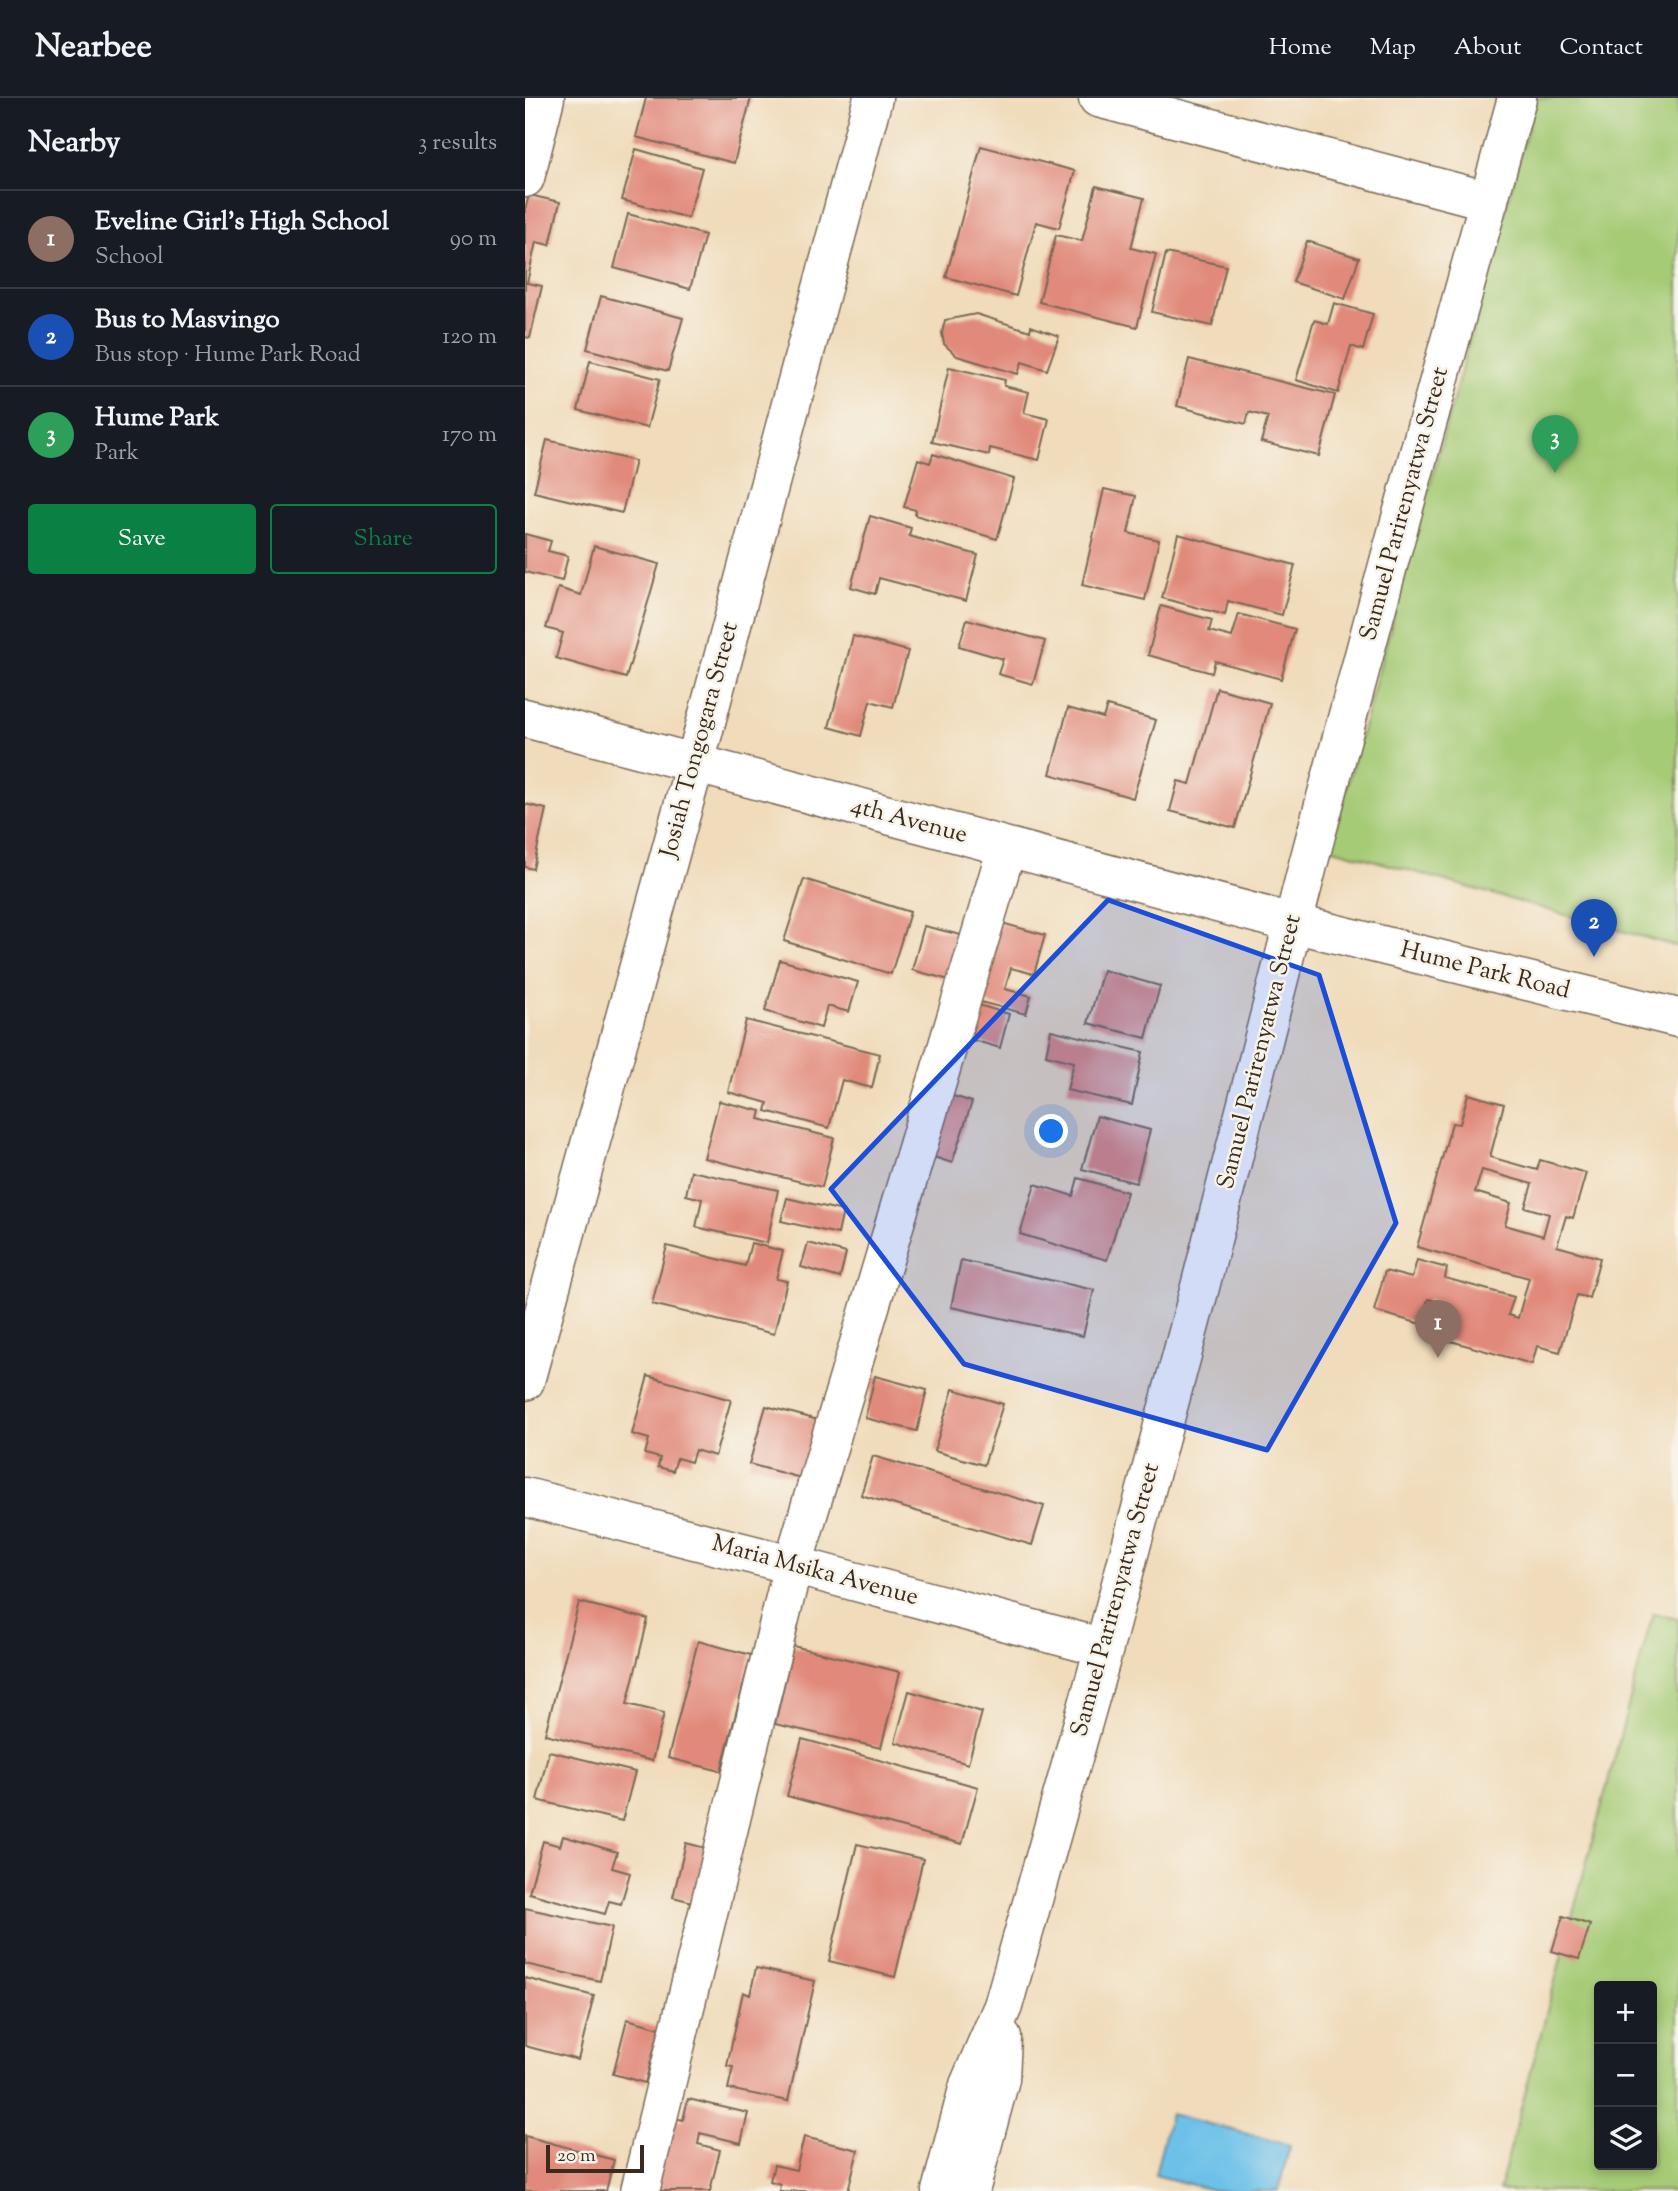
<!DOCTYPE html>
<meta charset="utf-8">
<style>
:root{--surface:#171b24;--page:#20242c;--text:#f1f3f6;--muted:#9ea1a6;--line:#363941;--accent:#0b8043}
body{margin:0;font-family:"Sorts Mill Goudy",serif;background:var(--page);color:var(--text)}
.controls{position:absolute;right:21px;bottom:21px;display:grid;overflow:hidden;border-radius:7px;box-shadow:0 4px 10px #0003}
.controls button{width:63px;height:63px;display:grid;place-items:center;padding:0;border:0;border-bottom:2px solid var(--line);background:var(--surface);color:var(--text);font:35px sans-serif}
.scale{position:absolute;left:21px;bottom:18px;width:98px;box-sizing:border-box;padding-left:7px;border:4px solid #3b2a1e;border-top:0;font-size:19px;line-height:24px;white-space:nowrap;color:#3b2a1e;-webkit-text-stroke:5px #f7f3e8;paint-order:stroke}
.you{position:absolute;left:527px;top:1034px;width:24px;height:24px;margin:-18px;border:5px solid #fff;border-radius:50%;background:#1a73e8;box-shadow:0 0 0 10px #1a73e833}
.badge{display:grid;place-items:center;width:46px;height:46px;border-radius:50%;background:var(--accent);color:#fff;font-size:23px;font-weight:700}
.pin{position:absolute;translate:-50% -58px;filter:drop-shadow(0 2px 4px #0008)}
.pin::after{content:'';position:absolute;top:37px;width:24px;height:21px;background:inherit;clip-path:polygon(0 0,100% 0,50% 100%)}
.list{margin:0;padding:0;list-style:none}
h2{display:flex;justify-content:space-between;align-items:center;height:91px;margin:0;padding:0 28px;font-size:30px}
h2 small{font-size:23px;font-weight:400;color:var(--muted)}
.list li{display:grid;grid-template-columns:46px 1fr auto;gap:21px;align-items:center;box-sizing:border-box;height:98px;padding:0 28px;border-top:2px solid var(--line)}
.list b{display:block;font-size:26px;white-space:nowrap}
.list p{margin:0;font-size:23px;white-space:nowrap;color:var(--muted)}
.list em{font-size:23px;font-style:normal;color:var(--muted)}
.actions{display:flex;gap:14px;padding:21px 28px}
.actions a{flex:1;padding:16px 0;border:2px solid var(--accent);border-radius:7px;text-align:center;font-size:24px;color:var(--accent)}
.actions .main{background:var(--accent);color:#fff}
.icon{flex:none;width:38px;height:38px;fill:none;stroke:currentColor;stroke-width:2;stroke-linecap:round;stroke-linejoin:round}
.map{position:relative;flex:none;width:1153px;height:2093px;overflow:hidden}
header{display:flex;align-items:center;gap:42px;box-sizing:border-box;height:98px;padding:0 35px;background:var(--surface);border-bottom:2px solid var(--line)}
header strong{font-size:33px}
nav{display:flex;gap:38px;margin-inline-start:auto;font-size:24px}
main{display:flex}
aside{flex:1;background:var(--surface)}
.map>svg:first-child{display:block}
</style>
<header>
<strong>Nearbee</strong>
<nav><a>Home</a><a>Map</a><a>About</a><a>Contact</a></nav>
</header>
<main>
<aside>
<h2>Nearby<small>3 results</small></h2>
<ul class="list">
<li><span class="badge" style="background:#8d6e63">1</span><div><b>Eveline Girl's High School</b><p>School</p></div><em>90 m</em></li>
<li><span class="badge" style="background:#1a4fb4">2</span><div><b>Bus to Masvingo</b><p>Bus stop · Hume Park Road</p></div><em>120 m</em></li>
<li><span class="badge" style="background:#2e9e5b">3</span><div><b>Hume Park</b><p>Park</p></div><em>170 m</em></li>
</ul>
<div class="actions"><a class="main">Save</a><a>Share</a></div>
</aside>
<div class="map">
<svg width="1153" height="2093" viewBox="0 0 1153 2093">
<rect width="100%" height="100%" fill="#f7f3e8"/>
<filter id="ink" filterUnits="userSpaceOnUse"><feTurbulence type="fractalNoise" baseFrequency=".0143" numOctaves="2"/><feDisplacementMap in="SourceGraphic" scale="14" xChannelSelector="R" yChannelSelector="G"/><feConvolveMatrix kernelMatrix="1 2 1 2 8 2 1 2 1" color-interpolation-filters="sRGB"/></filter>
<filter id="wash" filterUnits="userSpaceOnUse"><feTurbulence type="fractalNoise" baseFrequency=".00686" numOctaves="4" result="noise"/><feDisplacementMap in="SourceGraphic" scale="28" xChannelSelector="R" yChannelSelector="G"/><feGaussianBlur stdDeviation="1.57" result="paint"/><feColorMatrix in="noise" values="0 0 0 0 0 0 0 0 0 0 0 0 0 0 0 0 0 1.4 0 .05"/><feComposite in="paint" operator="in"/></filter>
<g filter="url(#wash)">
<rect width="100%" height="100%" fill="#f0dbba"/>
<path fill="#a5cb76" stroke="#707a4a" stroke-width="2" fill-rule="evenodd" d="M1011,0h142v849l-348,-99z
M1128,1515l25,6v572h-179zM1074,1888h53v179h-53z"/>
<path fill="#6dc1e9" stroke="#547684" stroke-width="2" d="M645,2016l120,31 -12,46h-62l-61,-16z"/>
<g id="blocks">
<path fill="#e18a7c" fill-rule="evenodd" d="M121,0h105l-17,65 -98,-26z
M456,48l94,25 -16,57 -23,-6 -20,74 -70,-19z
M111,51l66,19 -14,50 -66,-18z
M571,88l48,12 -13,50 25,6 -19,73 -98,-25 17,-67 26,6z
M4,97l31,7 -10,43 -14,-3 -9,41 15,3 -12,52 -5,-1v-127z
M103,116l77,21 -15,54 -76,-21z
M782,143l52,17 -14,41 -52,-17z
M641,155l60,13 -14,60 -60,-14z
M76,198l82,22 -15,53 -81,-22z
M809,205l39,11 -10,36 -12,-4 -13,47 -42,-13 18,-60 14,4z
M451,216l54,17 1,-5 28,10 -12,34 -25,-8 -4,12 -61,-18 -13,-12 -2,-11 3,-13z
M664,261l146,36 -16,61 -58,-14 7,-25 -19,-5 -3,12 -69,-18z
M65,263l70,18 -13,49 -69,-18z
M424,269l56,13 -1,6 25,6 -5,21 25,6 -10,41 -49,-12 -1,7 -57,-13z
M22,342l88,21 -13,52 -88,-21z
M408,356l81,25 -17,60 -82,-24 1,-5 -12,-3 14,-48 12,4z
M579,391l32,7 -8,37 31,7 -14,60 -63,-15z
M345,418l41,12 -2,8 69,19 -12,46 -87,-23 -4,16 -24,-7z
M0,436l26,7 -3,10 20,5 -6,25 -37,-9z
M653,436l117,31 -13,50 -54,-14 -3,14 -63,-17z
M69,448l65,18 -33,114 -70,-20 7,-25 -17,-5 12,-40 23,7z
M636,508l51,14 -3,11 23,6 7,-23 56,15 -14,50 -66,-18 -3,12 -64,-18z
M442,521l78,22 -12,43 -35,-10 5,-15 -44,-13z
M328,538l55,15 -15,56 -23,-6 -9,35 -32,-9z
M692,590l53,15 -35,125 -65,-17 8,-30 12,3z
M582,608l49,14 -23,78 -83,-24 18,-66 35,10z
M0,706l21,5 -13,60 -8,-2z
M279,781l106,33 -19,62 -107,-33z
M473,824l47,13 -11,39 -23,-6 -6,21 26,7 -5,18 -49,-13z
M399,828l45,11 -12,45 -45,-12z
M255,862l78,22 -9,30 -22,-6 -6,22 -56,-17z
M578,872l57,16 -14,52 -58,-15z
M450,906l34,10 -9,34 -34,-10z
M221,922l134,34 -8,34 -30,-8 -13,48 -63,-17 2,-8 -40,-11z
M526,932l92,22 -11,53 -65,-15 7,-28 -28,-7z
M943,996l36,10 -14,53 47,13 3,-10 46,13 -13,45 -7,-2 -9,30 43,12 -11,40 -12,-3 -17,57 -23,-6 -5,18 -99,-28 9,-33 -14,-4 -7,25 -47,-13 11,-40 27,7 5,-18 30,8 -2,10 69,19 -6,18 10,3 11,-40 -112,-31 35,-124 8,1zM957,1072l50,14 -7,23 24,7 -6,22 -38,-11 6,-22 -36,-11z
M425,997l22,7 -20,61 -21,-7z
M194,1003l42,10 -2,8 75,19 -12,49 -118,-29z
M572,1018l53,14 -14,53 -54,-14z
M166,1073l87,19 -11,53 -71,-16 6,-28 -16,-4z
M553,1080l49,14 -20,68 -87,-26 15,-50 38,12z
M262,1100l56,13 -5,23 -57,-13z
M226,1145l32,8 -7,28 11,2 -13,53 -122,-30 15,-58 78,20z
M283,1145l38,10 -6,25 -39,-11z
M436,1162l133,30 -11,46 -132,-29z
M123,1278l83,24 -16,56 -20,-6 -4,12 -14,-4 -4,13 -15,-4 2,-9 -15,-4 4,-15 -17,-5z
M350,1278l52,14 -10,41 -52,-13z
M428,1291l50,15 -19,61 -50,-14z
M241,1308l52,14 -17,58 -52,-14z
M348,1358l171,50 -12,39 -171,-50z
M54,1504l69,17 -21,85 37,9 -12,48 -107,-27z
M173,1543l53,14 -30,116 -53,-13z
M268,1548l107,26 -19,76 -106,-24z
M384,1593l73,21 -14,52 -73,-22z
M277,1641l176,48 -16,57 -175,-48z
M24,1653l86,21 -13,49 -85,-21z
M38,1738l54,16 -5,16 18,5 -9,31 -12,-3 -4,13 -76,-21 14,-52 17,5z
M161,1745l31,8 -13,54 -31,-8z
M332,1746l66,15 -28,118 -66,-16z
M0,1810l87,19 -12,54 -75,-17z
M1038,1818l27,9 -11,34 -27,-8z
M231,1870l59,13 -27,120 -60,-12 5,-22 -6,-1 16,-74 7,3z
M0,1880l69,18 -16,64 -53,-14z
M102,1921l33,9 -15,55 -32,-9z
M163,2001l60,14 -7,30 -41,-10 -2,11 22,6 -10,41h-60l17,-75 16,4z
M0,2038l89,24 -8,31h-81z
M279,2039l54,13 -10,41h-69l1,-7 -10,-3 4,-16 22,5z"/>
</g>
</g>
<g filter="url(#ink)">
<use href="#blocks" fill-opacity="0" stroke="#7a6855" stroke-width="2"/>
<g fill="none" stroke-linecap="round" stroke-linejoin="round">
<g stroke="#7a6855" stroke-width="41">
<path id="minor" d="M573,0l391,103
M0,80l20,-80
M0,620l767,205 386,95
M0,1283l170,-618 178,-665
M0,1399l268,68 311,83
M115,2093l153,-626 214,-718
M416,2093l28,-106 34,-79 101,-358 96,-361 109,-426 81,-303 127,-460
M445,2093l30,-112 2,-42"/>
</g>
<use href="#minor" stroke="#fff" stroke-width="38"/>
</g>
</g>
<path fill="#1d4ed8" fill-opacity="0.2" stroke="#1d4ed8" stroke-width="5" stroke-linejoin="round" d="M583,802l211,75 77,248 -129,227 -303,-86 -133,-175z"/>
<g text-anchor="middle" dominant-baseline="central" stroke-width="5" stroke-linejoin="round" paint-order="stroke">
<g font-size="24" fill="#3b2a1e" stroke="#f7f3e8">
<text transform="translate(880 406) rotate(-75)">Samuel Parirenyatwa Street</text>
<text transform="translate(175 642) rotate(-75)">Josiah Tongogara Street</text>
<text transform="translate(384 723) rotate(15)">4th Avenue</text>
<text transform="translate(960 873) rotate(14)">Hume Park Road</text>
<text transform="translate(735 954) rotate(-76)">Samuel Parirenyatwa Street</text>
<text transform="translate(290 1473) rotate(15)">Maria Msika Avenue</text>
<text transform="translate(591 1502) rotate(-75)">Samuel Parirenyatwa Street</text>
</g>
</g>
</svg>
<div class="controls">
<button>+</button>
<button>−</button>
<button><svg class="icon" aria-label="layers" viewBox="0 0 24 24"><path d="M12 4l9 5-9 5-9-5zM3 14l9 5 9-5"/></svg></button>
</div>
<div class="scale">20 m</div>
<div class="you"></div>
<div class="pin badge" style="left:913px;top:1260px;background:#8d6e63">1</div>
<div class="pin badge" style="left:1069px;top:859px;background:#1a4fb4">2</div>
<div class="pin badge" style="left:1030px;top:375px;background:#2e9e5b">3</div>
</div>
</main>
